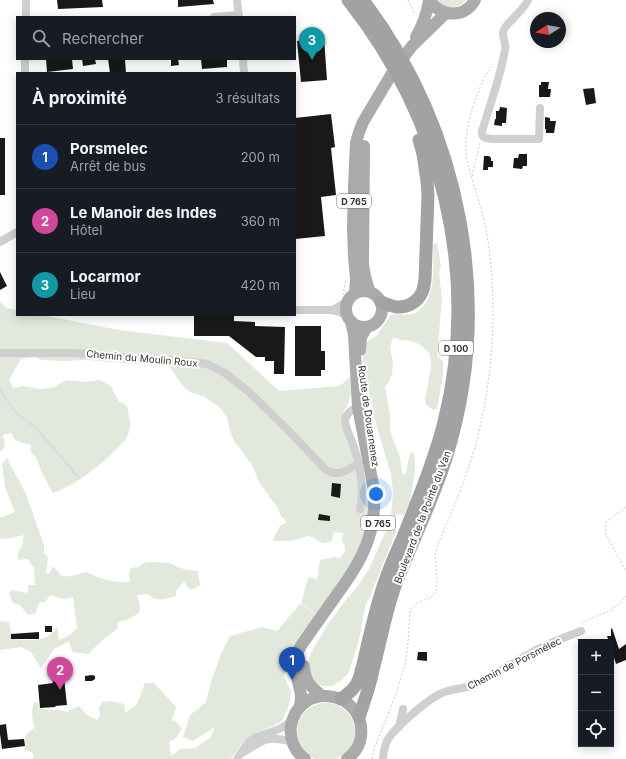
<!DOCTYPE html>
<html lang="fr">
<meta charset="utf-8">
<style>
:root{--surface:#171b24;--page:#242831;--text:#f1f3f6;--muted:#9ea1a6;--line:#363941;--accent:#7c3aed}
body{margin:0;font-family:Inter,sans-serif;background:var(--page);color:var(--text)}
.controls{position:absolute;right:12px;bottom:12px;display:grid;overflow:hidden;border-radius:0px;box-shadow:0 2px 10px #0003}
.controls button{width:36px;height:36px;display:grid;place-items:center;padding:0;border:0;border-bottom:1px solid var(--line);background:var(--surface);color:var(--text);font:20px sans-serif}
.compass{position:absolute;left:530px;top:12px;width:36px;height:36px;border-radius:50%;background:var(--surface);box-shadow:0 2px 10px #0003;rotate:259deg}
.you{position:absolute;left:376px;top:494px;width:14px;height:14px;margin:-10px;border:3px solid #fff;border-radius:50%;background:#1a73e8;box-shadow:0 0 0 6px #1a73e833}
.badge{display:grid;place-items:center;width:26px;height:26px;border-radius:50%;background:var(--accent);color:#fff;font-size:13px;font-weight:700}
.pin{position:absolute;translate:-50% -33px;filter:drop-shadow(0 1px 2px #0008)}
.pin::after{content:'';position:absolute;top:21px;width:14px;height:12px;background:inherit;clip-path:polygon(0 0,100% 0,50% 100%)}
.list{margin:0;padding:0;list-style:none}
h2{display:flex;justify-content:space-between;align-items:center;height:52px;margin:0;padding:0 16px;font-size:17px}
h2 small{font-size:13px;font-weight:400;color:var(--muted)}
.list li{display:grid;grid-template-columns:26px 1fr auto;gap:12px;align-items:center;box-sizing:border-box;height:64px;padding:0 16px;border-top:1px solid var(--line)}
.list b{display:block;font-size:15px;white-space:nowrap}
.list p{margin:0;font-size:13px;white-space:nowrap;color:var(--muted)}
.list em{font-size:13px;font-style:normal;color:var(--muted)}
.icon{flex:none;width:22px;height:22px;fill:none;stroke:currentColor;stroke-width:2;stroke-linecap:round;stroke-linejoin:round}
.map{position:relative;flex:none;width:626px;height:759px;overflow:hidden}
.search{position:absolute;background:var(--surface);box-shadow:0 2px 10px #0003;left:16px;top:16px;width:280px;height:44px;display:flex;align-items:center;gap:10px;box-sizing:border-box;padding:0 14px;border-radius:0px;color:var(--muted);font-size:15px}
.panel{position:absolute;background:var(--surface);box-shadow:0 2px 10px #0003;left:16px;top:72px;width:280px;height:244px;border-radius:0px}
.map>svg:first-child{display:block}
</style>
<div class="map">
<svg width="626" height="759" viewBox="0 0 626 759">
<rect width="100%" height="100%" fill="#fff"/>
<path fill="#e2e8dc" d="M433,0h33c-5,6 -10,7 -18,9z
M437,243l3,17 1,7 -2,5 3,26 -5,58 6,5v15l-6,33 -4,1 -7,-6 -1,-3 6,-35 -1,-12 -11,-10 -7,-3 -12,-1 -4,-2h-3l-3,9 3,17 -1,10 -3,8 -4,5 5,27v18l10,25 2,17h4l3,-18 3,-4 3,5v14l-4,24 -1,8 -7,13 -6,-3 -1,3v16l-24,59 -1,5 -5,7 -7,37 -10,32 -6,7 -10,7h-10l-4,-1 -7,-7 -4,-11 1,-8 3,-8 16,-27 17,-23 13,-15 11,-17 19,-43 3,-11 2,-23 -2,-18 -13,-43 -5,-18 -2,-13 -5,-18 -3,-20v-12l2,-7 13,-8v-2l13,-18c7,-2 14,1 21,-1 26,-9 21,-49 21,-70z
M0,302l7,6 10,2v5h25l77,15 108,13 52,48 60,-5 3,-2 8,-7 1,17 -4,12 -3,5 -2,6 10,34 8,35 8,4 1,10v16l-6,22 -12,26 -34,50 -16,-10 6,-23 1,-3 3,-1 6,3 3,-20 15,-3 4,2 6,-7v-6l-3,-5 1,-8 -6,-1 -4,1 -1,8 -9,2 -6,-2 -2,-3 -7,-2 -17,5h-17l-1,-2 7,-13 7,-4 -6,-6 -4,-9 -18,-25 -6,-15 -13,-19 -5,-5 -5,-11 -3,-15 -8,-10 -14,-10 -15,-5 -9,-8 -13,-20h-29l-54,-4 -21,1 -22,-1 -7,-3 -14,2 -12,21 4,8 10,-2 17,3 14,-2 13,-7 19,2 14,-2 11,6 8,16c8,1 9,7 10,14 2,5 1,16 -2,21 -1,2 -4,5 -6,7 -17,19 -43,40 -68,49l-11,-20 -6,-16 -5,-5v-7l-8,-2 -8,-3 -4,-7 -8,2 2,11 -5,6z
M7,458l19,36 18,51v8l4,4 -2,16 3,1 4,-8c3,3 6,9 10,10 6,2 18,-3 24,-4 14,7 26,11 43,10l-1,-8 2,-6 7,-1 5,-4 7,-1 19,1 14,6 15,2 2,14 -6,4h-5l-5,-8 -8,10v5c-11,3 -19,7 -28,-2l-11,1 3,12 -1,6 -12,7 -9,2 -1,7 -11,8 -18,17 -16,-2 -3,-11 -15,8 -13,20 -10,-17 -10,-5 -21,3v-29l9,1 3,17c17,1 36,5 45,-13l2,14 11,-5 7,-7 -4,-31 -9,2 -14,-4 -5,7h-6l-4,12 -7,1 -8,-10 -7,-2 -4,-9 3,-4 16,3v-8h7l-1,-18 -3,-3 -3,-5 -10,1v-8l4,-6 2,-11 -12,3 -12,1v-21l15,-6 -10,-25 -3,-23z
M300,604l16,10 -17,23 -9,19 -6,20 7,16 -2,13 -7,16 -9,5 -16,6 -8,5 -7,6 -11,16h-199l2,-2 -2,-5 -7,-2c0,-13 -2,-15 10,-22 -3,-10 -4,-16 -1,-26l4,1 2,6 17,1 10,2 12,-6 8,9 10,5 3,-4 -1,-8 3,-6 9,-1 13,3 1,9 12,-9 8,-21h9l22,24 -4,13 4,2 6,6 -5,9 -8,5 2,14 9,-7 15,-1 15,-10 5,-11 -22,14 -10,-4 7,-22 16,-13 5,-20 10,-28 9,-18 32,-9 15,4z
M297 732a29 29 0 1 1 58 0a29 29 0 1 1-58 0Z"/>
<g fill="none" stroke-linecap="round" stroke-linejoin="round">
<path stroke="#cedfe9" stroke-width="2" d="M0,390l8,11 7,11 22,17 42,49"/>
</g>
<path fill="#191919" d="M57,0h45l1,7 -45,2z
M178,0h35l1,4 -36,3z
M324,38l3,42 -26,2 -4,-41z
M46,59h26l1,10 -26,3z
M82,59h13l1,5 -13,2z
M108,59h17l1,14h-16z
M171,59h7l1,6 -8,1z
M201,59h26v8l-25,2z
M541,82h8l-1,7h3l-1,8h-11v-12h2z
M594,88l2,15 -10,2 -3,-16z
M500,107l7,1 -1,15h-4v3l-8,-1 1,-6h1v-8h3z
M331,114l4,33 -4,1 5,47 -15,2 4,39 -30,3v-121z
M545,117l5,1v3h6l-2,12h-8v-4h-1z
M0,138h5v57h-5z
M519,154h8v12h-4l-1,3 -9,-1 1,-10h4z
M484,156h5l2,2v3h2v6h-5v3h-5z
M0,272l7,14 -7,4z
M194,316h40v5l21,1v4l30,1 -1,47h-10v-13h-9v-4h-9l-27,-21h-35z
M295,326h26v25h4v19h-4v6h-26z
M332,483l9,1 -1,14 -9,-2z
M319,514l11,2v5l-12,-1z
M45,626h7v6h-7z
M612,628l7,21 7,-5v16l-10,4 -5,-16v-6h-2l-2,-6h4v-7z
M39,632v7h-28v-5z
M418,652h9v9l-10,-1z
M92,675l3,1v3l-3,2h-7v-5z
M64,678l3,27 -12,1 1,1 -16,1 -2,-23 15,-2 -1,-4z
M6,724l2,16 16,-1 1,7 -23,3 -2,-15v-9z"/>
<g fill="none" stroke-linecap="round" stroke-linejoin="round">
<path stroke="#c9c9c9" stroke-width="1" stroke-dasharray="2 2" stroke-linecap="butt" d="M408,0l7,15
M472,176l8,-33
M343,295l3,-15
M626,507l-20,15 -1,6 1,6 20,37
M581,623c18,-10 32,-9 45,-27
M372,759l2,-10 22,-55 9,-29 3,-21 2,-33c5,-12 23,-10 26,-20 3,-8 -1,-28 -1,-38 9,-26 22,-50 30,-76 7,-19 13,-39 17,-59 9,-43 13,-92 10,-136 -1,-26 -5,-52 -12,-77 -5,-18 -12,-35 -14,-53 -2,-24 12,-70 28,-88"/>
<path stroke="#cfcfcf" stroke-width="8" d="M237,0l2,17
M528,0c-5,12 -23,23 -25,32 -1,6 4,12 2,18 -5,28 -15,55 -23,81 -1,7 4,7 10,8h47l1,-31
M26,17v-17
M214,17l24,-2
M243,59l1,14
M25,73v-14
M0,242l17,-10
M295,310h38l14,5
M333,310l15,-9
M0,353h77l44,4 70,5 16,2 18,9 24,19 38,37 38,40c12,9 23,1 34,-6
M360,509c5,-22 0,-44 -7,-65 -3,-8 -8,-16 -8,-24 3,-10 7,-9 14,-14 2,-2 4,-6 6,-8
M399,727l4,-18
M244,752c20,-13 24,-17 48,-10
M237,759c5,-6 7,-13 13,-18 9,-8 19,-7 29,-12 5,-2 9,-6 13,-9
M383,759c0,-6 2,-13 4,-18 7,-13 41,-42 55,-48 11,-5 24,-4 35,-9 21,-11 40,-24 61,-35 14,-7 28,-12 43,-18"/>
<path stroke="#aaa" stroke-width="12" d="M429,0c12,17 35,19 46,0
M416,37c7,-12 11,-23 13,-37
M364,146l-1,117c1,11 3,19 7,29
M346 309a18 18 0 1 1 36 0a18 18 0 1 1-36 0Z
M355,293l1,-14 -2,-22 -1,-28 1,-43 2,-43 3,-11 4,-10 31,-52 18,-24 34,-33
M360,350l1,-13 6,-10
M304,666c1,16 6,20 18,30
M300,707c0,-3 1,-6 1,-9 0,-9 -4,-17 -5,-26 -1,-10 1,-20 6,-28 12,-17 24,-34 36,-51 14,-19 27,-39 33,-63 3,-13 4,-26 3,-40l-16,-83 -4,-72 -3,-14
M305,759c-10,-7 -16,-20 -14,-33 8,-46 75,-36 70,10 -1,9 -6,17 -14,23"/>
<path stroke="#a2a2a2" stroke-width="13" d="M381,302c5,2 10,4 15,5 11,1 22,-5 26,-15 2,-3 2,-8 3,-12l3,-85 -1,-14 -4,-27 -4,-14
M341,699c9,-7 14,-10 18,-20 9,-32 14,-64 25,-95 5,-16 12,-31 19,-47 15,-38 31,-76 41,-115 37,-149 -2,-303 -96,-422
M359,717c5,-15 11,-31 14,-47 7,-27 12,-54 21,-81 16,-44 38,-86 52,-131 49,-156 15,-328 -83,-458"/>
</g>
<g text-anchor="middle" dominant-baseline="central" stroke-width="4" stroke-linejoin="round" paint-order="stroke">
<g fill="#fff" stroke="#707070" stroke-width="1">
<rect x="337" y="194" width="34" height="14" rx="3"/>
<rect x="439" y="341" width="34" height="14" rx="3"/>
<rect x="361" y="516" width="34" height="14" rx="3"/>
</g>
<g font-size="9" font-weight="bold" fill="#323232">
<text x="354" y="201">D 765</text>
<text x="456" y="348">D 100</text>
<text x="378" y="523">D 765</text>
</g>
<g font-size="10" fill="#323232" stroke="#fff">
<text transform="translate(142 358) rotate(5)">Chemin du Moulin Roux</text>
<text transform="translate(369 416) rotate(82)">Route de Douarnenez</text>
<text transform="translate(422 517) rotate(-69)">Boulevard de la Pointe du Van</text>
<text transform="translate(514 663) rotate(-27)">Chemin de Porsmélec</text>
</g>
</g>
</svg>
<div class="controls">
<button>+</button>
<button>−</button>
<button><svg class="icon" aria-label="locate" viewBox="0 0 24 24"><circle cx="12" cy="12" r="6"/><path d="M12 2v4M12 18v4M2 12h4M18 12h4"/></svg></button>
</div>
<svg class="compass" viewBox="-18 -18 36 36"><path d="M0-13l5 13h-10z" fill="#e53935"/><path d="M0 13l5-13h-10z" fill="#9ea1a6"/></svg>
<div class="you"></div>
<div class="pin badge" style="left:292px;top:680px;background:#1a4fb4">1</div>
<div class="pin badge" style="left:60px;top:690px;background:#d1479c">2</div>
<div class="pin badge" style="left:312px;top:60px;background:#0f9aa8">3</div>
<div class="search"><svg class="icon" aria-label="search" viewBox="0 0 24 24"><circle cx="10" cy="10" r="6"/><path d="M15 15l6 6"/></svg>Rechercher</div>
<section class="panel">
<h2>À proximité<small>3 résultats</small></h2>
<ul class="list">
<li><span class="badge" style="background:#1a4fb4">1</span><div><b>Porsmelec</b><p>Arrêt de bus</p></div><em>200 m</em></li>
<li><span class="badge" style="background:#d1479c">2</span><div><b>Le Manoir des Indes</b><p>Hôtel</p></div><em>360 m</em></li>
<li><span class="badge" style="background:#0f9aa8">3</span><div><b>Locarmor</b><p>Lieu</p></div><em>420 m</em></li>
</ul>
</section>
</div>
